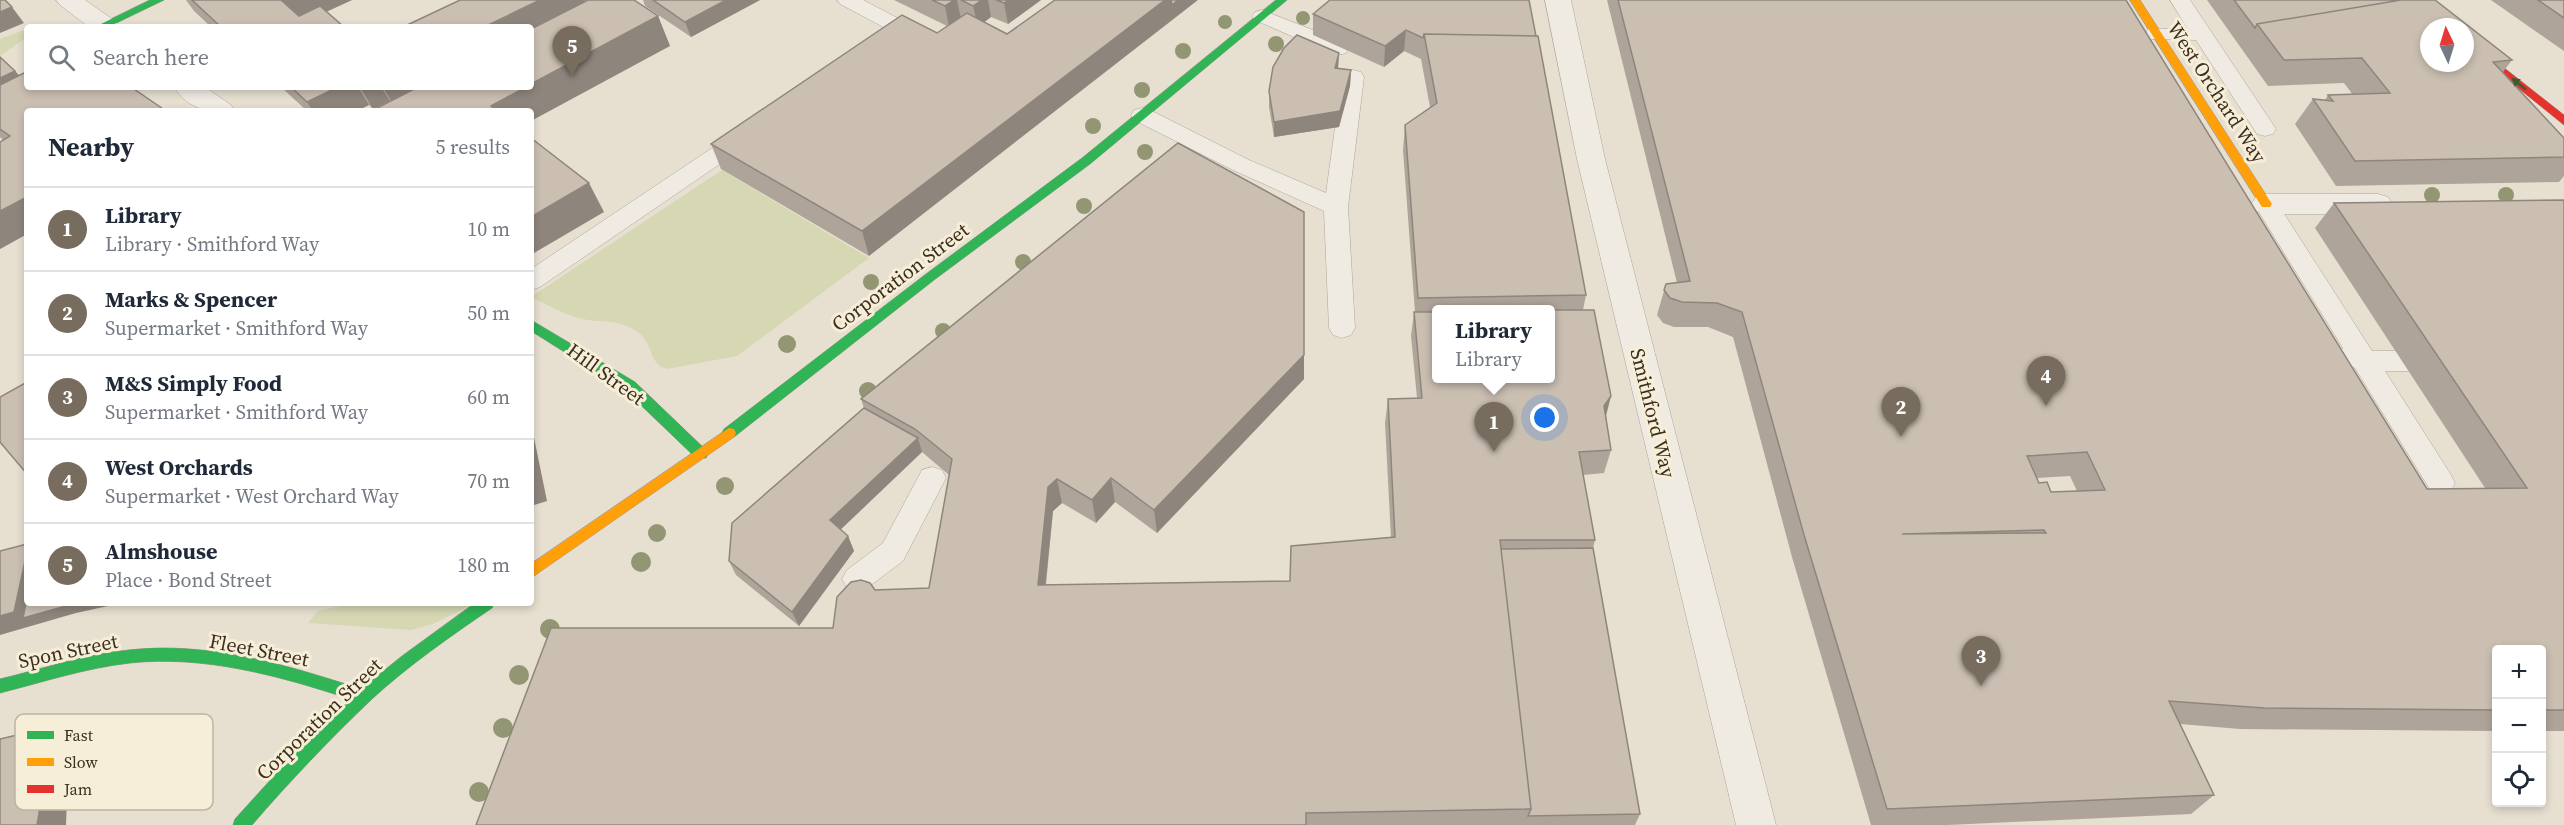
<!DOCTYPE html>
<meta charset="utf-8">
<style>
:root{--surface:#fff;--page:#f2f2f3;--text:#1f2937;--muted:#747a83;--line:#e0e1e3;--accent:#786c5e}
body{margin:0;font-family:"Source Serif 4",serif;background:var(--page);color:var(--text)}
.controls{position:absolute;right:18px;bottom:18px;display:grid;overflow:hidden;border-radius:6px;box-shadow:0 3px 9px #0003}
.controls button{width:54px;height:54px;display:grid;place-items:center;padding:0;border:0;border-bottom:2px solid var(--line);background:var(--surface);color:var(--text);font:30px sans-serif}
.compass{position:absolute;left:2420px;top:18px;width:54px;height:54px;border-radius:50%;background:var(--surface);box-shadow:0 3px 9px #0003;rotate:356deg}
.you{position:absolute;left:1545px;top:418px;width:21px;height:21px;margin:-15px;border:4px solid #fff;border-radius:50%;background:#1a73e8;box-shadow:0 0 0 9px #1a73e833}
.badge{display:grid;place-items:center;width:39px;height:39px;border-radius:50%;background:var(--accent);color:#fff;font-size:20px;font-weight:700}
.pin{position:absolute;translate:-50% -50px;filter:drop-shadow(0 2px 3px #0008)}
.pin::after{content:'';position:absolute;top:32px;width:21px;height:18px;background:inherit;clip-path:polygon(0 0,100% 0,50% 100%)}
.popup{position:absolute;left:1432px;top:305px;width:123px;height:78px;box-sizing:border-box;display:grid;place-content:center;border-radius:6px;background:var(--surface);filter:drop-shadow(0 2px 4px #0005);font-size:20px;white-space:nowrap;color:var(--muted)}
.popup b{font-size:22px;color:var(--text)}
.popup::after{content:'';position:absolute;left:50%;top:100%;margin-left:-12px;border:12px solid transparent;border-top-color:var(--surface)}
.list{margin:0;padding:0;list-style:none}
h2{display:flex;justify-content:space-between;align-items:center;height:78px;margin:0;padding:0 24px;font-size:26px}
h2 small{font-size:20px;font-weight:400;color:var(--muted)}
.list li{display:grid;grid-template-columns:39px 1fr auto;gap:18px;align-items:center;box-sizing:border-box;height:84px;padding:0 24px;border-top:2px solid var(--line)}
.list b{display:block;font-size:22px;white-space:nowrap}
.list p{margin:0;font-size:20px;white-space:nowrap;color:var(--muted)}
.list em{font-size:20px;font-style:normal;color:var(--muted)}
.icon{flex:none;width:33px;height:33px;fill:none;stroke:currentColor;stroke-width:2;stroke-linecap:round;stroke-linejoin:round}
.map{position:relative;flex:none;width:2564px;height:825px;overflow:hidden}
.search{position:absolute;background:var(--surface);box-shadow:0 3px 9px #0003;left:24px;top:24px;width:510px;height:66px;display:flex;align-items:center;gap:15px;box-sizing:border-box;padding:0 21px;border-radius:6px;color:var(--muted);font-size:22px}
.panel{position:absolute;background:var(--surface);box-shadow:0 3px 9px #0003;left:24px;top:108px;width:510px;height:498px;border-radius:6px}
.map>svg:first-child{display:block}
</style>
<div class="map">
<svg width="2564" height="825" viewBox="0 0 2564 825">
<rect width="100%" height="100%" fill="#e7e0d1"/>
<path fill="#d6d7b3" d="M27,29v8l-27,19v-17z
M722,170l147,88 -132,98 -70,13c-18,-4 -14,-25 -27,-35 -21,-17 -38,-10 -62,-16 -16,-5 -31,-13 -47,-21z
M353,603h123l-43,21 -22,6 -103,-7 10,-12z"/>
<g fill="none" stroke-linecap="round" stroke-linejoin="round">
<g stroke="#ada599" stroke-width="1">
<path id="lane" d="M837,0h26l48,25 4,5c-8,11 -23,20 -37,17l-3,-5 14,-12 -49,-26z
M2170,0h20l86,129 -3,5 -8,2 -8,-2 -61,-94 -48,-1 -3,-5 3,-5 39,-1z
M1262,10l84,33 3,5 -3,5 -8,2 -8,-2 -75,-33 -3,-4 3,-4z
M1353,70l8,2 3,5 -16,130 7,121 -4,7 -9,3 -9,-3 -4,-7 -5,-117 -91,-41 -99,-50 -3,-5 3,-5 8,-2 8,2 99,50 77,33 16,-116 3,-5z
M747,128l8,2 3,5 -3,5 -215,147 -9,3v-21l208,-139z
M2266,196l8,2 98,153h42l9,3 4,7 -4,7 -9,3h-29l66,104 4,8 -4,8 -10,3 -10,-3 -76,-123 -14,-6 -4,-7 6,-7 -89,-144 4,-6z
M932,467l10,3 4,8 -43,83 -36,27 -10,4 -10,-4 -5,-9 5,-9 36,-27 39,-73z"/>
</g>
<g stroke="#ada599" stroke-width="1">
<path id="street" d="M56,0h29l30,21 4,6h-30l-29,-22z
M1545,0h26l34,159 171,666h-40l-159,-666z
M174,87h31l26,18 4,6c-26,0 -45,1 -61,-24z
M2266,194h112l10,3 5,7 -5,7 -10,3h-112l-10,-3 -5,-7 5,-7z"/>
</g>
<g stroke="#9c958a" stroke-width="1">
<path id="fast" d="M150,0h14l-56,27 -9,-2z
M1276,0h11l-197,164 -156,116 -200,157h-10l-2,-4 2,-4 202,-155 156,-116z
M531,320l104,62 71,68 2,4 -2,4h-10l-71,-68 -94,-59z
M475,603h19l-2,5c-41,28 -83,57 -120,91 -42,40 -82,82 -120,126h-19l2,-6 59,-65 56,-55c-70,-23 -146,-44 -220,-36 -44,5 -87,19 -130,30v-14c43,-10 85,-25 129,-29 79,-9 158,15 232,39l41,-33z"/>
</g>
<g stroke="#9c958a" stroke-width="1">
<path id="slow" d="M2130,0h10l130,201 2,3 -2,3h-8z
M729,428l5,1 2,4 -2,4 -203,141v-14z"/>
</g>
<g stroke="#9c958a" stroke-width="1">
<path id="jam" d="M2465,37l99,78v10l-99,-80z"/>
</g>
<use href="#lane" fill="#efebe3" fill-rule="evenodd"/>
<use href="#street" fill="#efebe3" fill-rule="evenodd"/>
<use href="#fast" fill="#30b455" fill-rule="evenodd"/>
<use href="#slow" fill="#ff9f0a" fill-rule="evenodd"/>
<use href="#jam" fill="#e5322d" fill-rule="evenodd"/>
</g>
<g fill="#929673">
<circle cx="1303" cy="18" r="7"/>
<circle cx="1225" cy="22" r="7"/>
<circle cx="1276" cy="44" r="8"/>
<circle cx="1183" cy="51" r="8"/>
<circle cx="1142" cy="90" r="8"/>
<circle cx="1093" cy="126" r="8"/>
<circle cx="1145" cy="152" r="8"/>
<circle cx="2432" cy="195" r="8"/>
<circle cx="2506" cy="195" r="8"/>
<circle cx="1084" cy="206" r="8"/>
<circle cx="1023" cy="262" r="8"/>
<circle cx="871" cy="282" r="8"/>
<circle cx="943" cy="331" r="8"/>
<circle cx="787" cy="344" r="9"/>
<circle cx="868" cy="391" r="9"/>
<circle cx="725" cy="486" r="9"/>
<circle cx="657" cy="533" r="9"/>
<circle cx="641" cy="562" r="10"/>
<circle cx="550" cy="629" r="10"/>
<circle cx="519" cy="675" r="10"/>
<circle cx="503" cy="728" r="10"/>
<circle cx="479" cy="792" r="10"/>
</g>
<path fill="#afa499" fill-rule="evenodd" d="M186,0h166l-26,12 18,15h-133l-17,-16z
M460,0h125v1l73,15 12,30 -139,65h-152l-2,-3 13,-7 -17,8 -4,-4 -13,6h-49l-26,-24h250z
M643,0h117l-69,37 -46,-31z
M894,0h147l-33,24 -17,-7 -7,5 23,12 -138,222 -148,-87 -10,-25 226,-111 10,-7z
M1529,0l57,295 -3,15 23,106 5,34 -7,23 -21,2 12,65 -2,8 47,266 -5,11h-1159l357,-197 42,-38 54,-2 20,-113 -27,-23 -82,78 8,6 6,15 -55,75 -63,-51 -7,-14 135,-153 -3,-9 443,-44v24l-147,154 -42,-31 -19,21 -34,-20 -9,8 -7,74 244,-4 101,-43 -6,-115 3,-24 29,-1 -6,-62 3,-24h1l-12,-162 2,-25 25,-18 -9,-48 -17,-8 -20,16 -71,-32v-21zM1437,309h114v69h-114z
M1607,0h519l301,489 58,-1 -170,-260 19,-25 230,-3v531h-23v-81h-45v81l-256,-2 -60,-5 34,71 -23,19 -243,11h-77l-79,-268 -59,-220 -25,-10h-34l-11,-4 -6,-8 9,-31 11,-1zM2070,476l7,15 -26,1 -12,-9 -2,-5z
M2207,0h228l77,60 -9,12 61,66v38l-5,6 -223,4 -41,-62 18,-25 12,1 3,-5h25l-9,-12 -76,3z
M2491,0h73v51z
M1339,53l-1,15 13,2 -1,16 -11,41 -65,10 -5,-30v-16z
M0,57l19,18 8,159 -27,15v-107l3,-2 -3,-3z"/>
<path fill="#8e867d" d="M281,0h71l-55,25z
M540,0h45l3,7 -57,28v-8h-47z
M726,0h34l-69,37 -6,-15z
M954,0h3l4,19 -12,8 -4,-21z
M982,0h6l3,17 -13,10 -5,-21z
M1009,0h32l-33,24 -4,-21z
M1165,0h33l-329,256 -7,-25z
M12,7l12,16 -24,10v-21z
M658,16l12,30 -139,75v-10h-37l-3,-5 35,-19h5v-3z
M1406,30l-2,21 -20,16 1,-21z
M1339,53l-1,15h-3z
M1351,70l-1,16 -11,41 -65,10v-15z
M15,71l12,14 -27,15v-22z
M338,87h20l11,18 -13,6h-43l-6,-9z
M360,87h21l9,14 -17,8z
M383,87h44l-34,17z
M589,183l15,29 -70,41 -3,-5v-31z
M27,197v37l-27,15v-38z
M1304,355v24l-147,154 -3,-23z
M1611,396l-6,24 -1,-14z
M531,423l16,78 -16,5z
M918,438l4,14 -86,82 -6,-14z
M1111,478l4,24 -19,21 -4,-23z
M1057,479l5,24 -9,8 -10,97 -5,-23 10,-98z
M848,536l6,15 -55,75 -7,-14z
M27,552v51h95l-46,10 -76,22v-19z
M43,729l26,17 -3,79h-29z"/>
<path fill="#cbbfb2" stroke="#8e867d" stroke-width="1.5" fill-rule="evenodd" d="M0,0h5l7,7 -12,5z
M192,0h89l18,16 21,-10 24,21h-123z
M460,0h80l-56,27h-81z
M588,0h46l24,16 -127,68v-55z
M653,0h73l-41,22z
M932,0h22l-9,6z
M961,0h21l-9,6z
M996,0h13l-5,3z
M1055,0h110l-303,231 -151,-87 191,-129 35,18 30,-20 40,21z
M1171,0h7l-6,5z
M1330,0h199l7,36 -112,-2 -1,4 -17,-8 -21,16 -72,-32z
M1618,0h508l301,489 100,-1 -193,-285 230,-3v510h-23v-60h-45v60l-232,-2 -95,-7 45,94 -327,14 -83,-274 -62,-223 -25,-9 -35,-1 -12,-4 -6,-8 2,-6 24,-3zM2087,452l18,38 -54,2 -4,-10 -8,1 -12,-27zM2044,530l2,3 -144,1z
M2234,0h167l-144,24 -2,4z
M2401,0h34l77,60 -19,2 71,76v19l-209,4 -42,-62 20,2 -5,-6 62,-2 -28,-35 -78,2 -27,-36zM2429,27h36v36h-36z
M2538,0h26v18z
M1424,34l114,2 48,259 -168,3 -13,-173 32,-22z
M1297,35l42,18 -4,15 16,2 -11,41 -66,11 -5,-31 4,-24 11,-19z
M0,57l15,14 -15,7z
M26,72l1,1v14h104l35,24h-139v86l-27,14v-69l10,-6 -10,-7v-44z
M291,87h47l-31,15z
M418,87h108l-35,19 6,5h-116l-4,-3z
M531,138l58,45 -58,34z
M1178,143l126,69v143l-150,155 -43,-32 -19,22 -35,-21 -9,8 -10,98 252,-4 1,-35 104,-9 -7,-138 34,-1 -8,-86h23v66h114v-68h43l17,86 -7,10 7,44 -32,2 16,88h-95l31,269 -225,4v12h-830l75,-197h282l4,-31 14,-15 10,-2 9,3 5,7 54,-2 23,-129 -37,-30 -54,-30z
M27,382v92l-27,-32v-45z
M864,408l54,30 -88,82 18,16 -56,76 -63,-51 3,-38z
M27,544v8l-13,60 -14,4v-65z
M1593,548l47,266 -112,2 3,-7 -30,-260z
M27,598v5h36l3,3 -43,12z
M43,729l-4,85 -2,11h-37v-86z"/>
<defs><path id="oneway-solid" d="M-6-.8H1V-3.2L6.5 0L1 3.2V.8H-6Z" transform="scale(1.5)"/></defs>
<use fill="#385d33" href="#oneway-solid" transform="translate(2519 84) rotate(-141)"/>
<g text-anchor="middle" dominant-baseline="central" stroke-width="6" stroke-linejoin="round" paint-order="stroke">
<g font-size="20" fill="#3d2e20" stroke="#f7eed8">
<text transform="translate(2217 92) rotate(57)">West Orchard Way</text>
<text transform="translate(900 277) rotate(-37)">Corporation Street</text>
<text transform="translate(606 374) rotate(36)">Hill Street</text>
<text transform="translate(1653 413) rotate(76)">Smithford Way</text>
<text transform="translate(259 650) rotate(11)">Fleet Street</text>
<text transform="translate(68 651) rotate(-12)">Spon Street</text>
<text transform="translate(319 719) rotate(-44)">Corporation Street</text>
</g>
</g>
<rect x="15" y="714" width="198" height="96" rx="9" fill="#f7eed8" stroke="#bfb4a1" stroke-width="1.5"/>
<rect x="27" y="731" width="27" height="8" fill="#30b455"/>
<rect x="27" y="758" width="27" height="8" fill="#ff9f0a"/>
<rect x="27" y="785" width="27" height="8" fill="#e5322d"/>
<g font-size="16" fill="#3d2e20">
<text x="64" y="741">Fast</text>
<text x="64" y="768">Slow</text>
<text x="64" y="795">Jam</text>
</g>
</svg>
<div class="controls">
<button>+</button>
<button>−</button>
<button><svg class="icon" aria-label="locate" viewBox="0 0 24 24"><circle cx="12" cy="12" r="6"/><path d="M12 2v4M12 18v4M2 12h4M18 12h4"/></svg></button>
</div>
<svg class="compass" viewBox="-18 -18 36 36"><path d="M0-13l5 13h-10z" fill="#e53935"/><path d="M0 13l5-13h-10z" fill="#747a83"/></svg>
<div class="you"></div>
<div class="pin badge" style="left:1494px;top:452px">1</div>
<div class="popup"><b>Library</b>Library</div>
<div class="pin badge" style="left:1901px;top:437px">2</div>
<div class="pin badge" style="left:1981px;top:686px">3</div>
<div class="pin badge" style="left:2046px;top:406px">4</div>
<div class="pin badge" style="left:572px;top:76px">5</div>
<div class="search"><svg class="icon" aria-label="search" viewBox="0 0 24 24"><circle cx="10" cy="10" r="6"/><path d="M15 15l6 6"/></svg>Search here</div>
<section class="panel">
<h2>Nearby<small>5 results</small></h2>
<ul class="list">
<li><span class="badge">1</span><div><b>Library</b><p>Library · Smithford Way</p></div><em>10 m</em></li>
<li><span class="badge">2</span><div><b>Marks &amp; Spencer</b><p>Supermarket · Smithford Way</p></div><em>50 m</em></li>
<li><span class="badge">3</span><div><b>M&amp;S Simply Food</b><p>Supermarket · Smithford Way</p></div><em>60 m</em></li>
<li><span class="badge">4</span><div><b>West Orchards</b><p>Supermarket · West Orchard Way</p></div><em>70 m</em></li>
<li><span class="badge">5</span><div><b>Almshouse</b><p>Place · Bond Street</p></div><em>180 m</em></li>
</ul>
</section>
</div>
